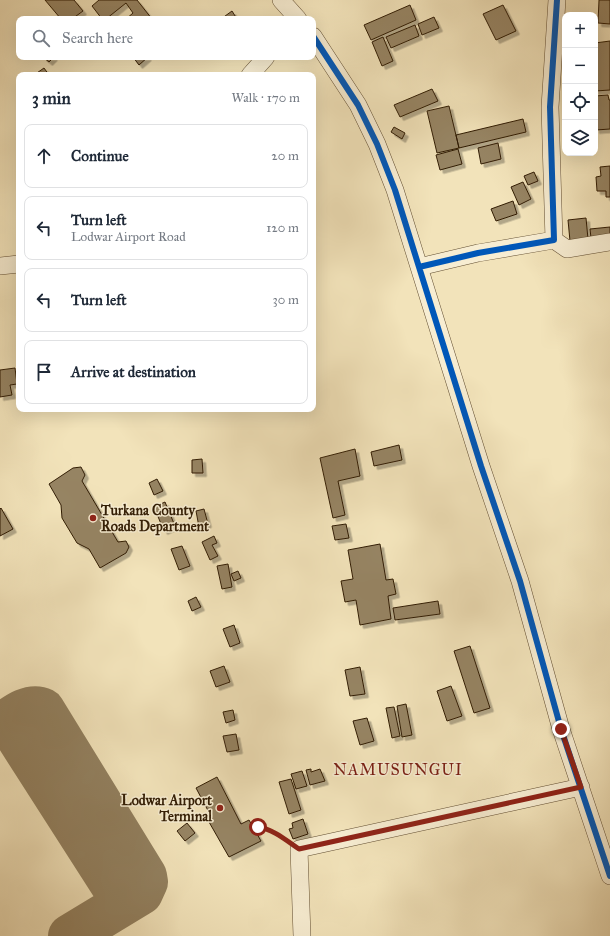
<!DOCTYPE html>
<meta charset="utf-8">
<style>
:root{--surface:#fff;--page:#f6f6f7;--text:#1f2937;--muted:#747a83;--line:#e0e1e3}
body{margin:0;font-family:"IM FELL Great Primer",serif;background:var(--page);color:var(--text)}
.controls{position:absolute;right:12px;top:12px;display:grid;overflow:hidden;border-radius:8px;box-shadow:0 4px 16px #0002}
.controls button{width:36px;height:36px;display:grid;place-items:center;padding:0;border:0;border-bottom:1px solid var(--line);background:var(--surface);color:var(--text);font:20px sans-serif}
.stop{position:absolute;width:12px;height:12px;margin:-9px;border:3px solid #8f2418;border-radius:50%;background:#fff}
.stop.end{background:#8f2418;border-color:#fff;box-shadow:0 1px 4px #0008}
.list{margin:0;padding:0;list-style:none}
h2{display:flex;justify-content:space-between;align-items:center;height:52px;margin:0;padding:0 16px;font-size:17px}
h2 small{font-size:13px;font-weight:400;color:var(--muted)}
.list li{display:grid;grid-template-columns:26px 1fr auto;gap:12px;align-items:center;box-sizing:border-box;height:64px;margin:0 8px 8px;padding:0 8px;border:1px solid var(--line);border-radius:8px}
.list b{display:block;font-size:15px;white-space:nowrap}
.list p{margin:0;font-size:13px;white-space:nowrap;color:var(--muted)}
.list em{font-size:13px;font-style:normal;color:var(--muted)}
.icon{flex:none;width:22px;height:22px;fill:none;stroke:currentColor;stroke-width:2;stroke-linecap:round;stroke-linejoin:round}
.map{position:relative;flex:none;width:610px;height:936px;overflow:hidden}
.search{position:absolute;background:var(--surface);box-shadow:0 4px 16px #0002;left:16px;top:16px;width:300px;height:44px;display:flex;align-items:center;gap:10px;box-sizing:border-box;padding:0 14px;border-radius:8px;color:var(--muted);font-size:15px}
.panel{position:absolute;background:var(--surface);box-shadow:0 4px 16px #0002;left:16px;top:72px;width:300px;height:340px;border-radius:8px}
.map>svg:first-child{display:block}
</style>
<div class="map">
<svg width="610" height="936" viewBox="0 0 610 936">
<defs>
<filter id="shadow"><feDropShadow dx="3.5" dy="3.5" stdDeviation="0" flood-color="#0004"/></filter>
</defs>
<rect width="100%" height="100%" fill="#f2e3ba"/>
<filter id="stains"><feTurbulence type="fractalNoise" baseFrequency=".005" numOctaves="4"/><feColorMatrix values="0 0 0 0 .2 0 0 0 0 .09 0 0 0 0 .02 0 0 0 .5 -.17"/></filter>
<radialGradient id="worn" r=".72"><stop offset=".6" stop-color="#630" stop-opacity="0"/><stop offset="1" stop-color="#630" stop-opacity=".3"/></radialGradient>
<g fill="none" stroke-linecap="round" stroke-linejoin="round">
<path stroke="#92805f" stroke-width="44" d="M1,725l6,2 8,6 102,159 1,4 -1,11
M0,726c12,-8 29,-23 43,-16l102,166 1,6 -5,11 -71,43"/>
</g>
<path fill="#968463" stroke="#321d04" filter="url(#shadow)" d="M45,0h29l9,11 -11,8h-11z
M99,0h38l15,19h-26l7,-6 -7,-10 -20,16h-4l-10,-13z
M599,0h11v24l-12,-1z
M410,5l6,15 -45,20 -7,-15z
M503,5l13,26 -20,9 -13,-26z
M232,11l5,8h-16z
M434,17l5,11 -17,7 -4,-11z
M415,25l4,11 -28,12 -5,-11z
M383,37l10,24 -11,5 -10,-24z
M610,41v49l-15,1v-48z
M43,57h11l-5,5z
M133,57h15l-9,8z
M44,68l5,7h-15z
M432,89l6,12 -38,16 -6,-12z
M608,95l1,5h1v29l-14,1 -1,-34z
M449,106l10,42 -22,5 -10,-42z
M523,119l3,13 -67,16 -3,-13z
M394,127l11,6 -3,6 -11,-7z
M498,143l3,16 -20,5 -3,-16z
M458,149l4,15 -22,6 -4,-15z
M610,166v31h-4v-6h-9l-1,-14 5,-1 -1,-9z
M534,172l4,9 -10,4 -4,-9z
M523,182l8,17 -12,6 -8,-18z
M513,201l4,13 -21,7 -5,-12z
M586,218l2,21 -18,2 -2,-21z
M610,227v8l-19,3 -1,-9z
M15,368l2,16 -7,1 2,10 -12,2v-27z
M399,445l3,15 -28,6 -3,-14z
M355,449l5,27 -22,5 7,34 -12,3 -13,-60z
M202,459l1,14h-11v-13z
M81,467l4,8 -3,6 36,61 8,-1 3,6 -3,6 -26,15 -11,-19 -12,-6 -15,-25 -1,-13 -12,-21 24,-16z
M157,479l6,12 -9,4 -5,-12z
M165,502l10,24 -11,5 -10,-24z
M1,508l12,21 -13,7v-27z
M204,509l4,15 -9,3 -3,-16z
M346,524l3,14 -14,2 -3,-14z
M214,536l3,7 -5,2 6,11 -8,4 -8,-18z
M380,544l6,36 7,-1 3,15 -8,2 3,23 -31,6 -4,-25 -11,2 -4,-21 12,-2 -5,-29z
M182,546l8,20 -11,4 -8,-21z
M228,564l4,23 -10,2 -5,-23z
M238,571l3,7 -7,3 -3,-7z
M196,597l5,10 -9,4 -4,-10z
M438,601l2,13 -45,6 -2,-12z
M234,625l6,18 -10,4 -7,-18z
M470,646l20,62 -16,5 -20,-62z
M224,666l6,16 -14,5 -6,-16z
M360,667l5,27 -15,2 -5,-26z
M451,686l11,30 -15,5 -10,-30z
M406,704l6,31 -10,2 -5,-31z
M394,707l6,29 -8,2 -6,-30z
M233,710l2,10 -9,3 -3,-11z
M367,718l7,23 -14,4 -7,-24z
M236,734l3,16 -12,2 -4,-16z
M311,769v3l9,-3 5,12 -15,4 -4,-15z
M302,771l5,15 -11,3 -5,-15z
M217,777l24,47 8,-4 12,21 -32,16 -20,-35 4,-2 -17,-32z
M291,779l10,31 -12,4 -10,-32z
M303,819l5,15 -15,5 -4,-10 4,-1 -1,-5z
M187,823l8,10 -10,8 -8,-10z"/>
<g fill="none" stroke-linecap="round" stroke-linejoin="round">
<g stroke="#624e32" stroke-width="18">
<path id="minor" d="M281,0l17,19
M313,36l45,69 19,39 18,46 86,276 39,115 41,148 49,147
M250,75l16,-18
M554,240l13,9 43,-7
M0,266l19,-2
M419,267l59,-14 76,-13 -4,-133 7,-107
M302,936l-3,-87 282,-62"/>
</g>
<path stroke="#321d04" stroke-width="2.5" stroke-dasharray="1 2" stroke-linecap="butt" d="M255,830c10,-7 23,5 31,11"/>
<use href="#minor" stroke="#f7edd2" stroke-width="17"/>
<g stroke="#f7edd2" stroke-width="8">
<path id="cycleway" d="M313,36l45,69 19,39 18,46 86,276 39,115 41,148 49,147
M419,267l59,-14 76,-13 -4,-133 7,-107"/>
</g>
<use href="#cycleway" stroke="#0057b8" stroke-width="6"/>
</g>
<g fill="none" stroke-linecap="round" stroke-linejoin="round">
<path stroke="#8f2418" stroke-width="5" d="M258,827c15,2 29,14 41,22l282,-62 -20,-58"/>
</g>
<g fill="#8f2418" stroke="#f7edd2" stroke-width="1.5">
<circle cx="93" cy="518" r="4"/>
<circle cx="220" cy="808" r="4"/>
</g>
<g text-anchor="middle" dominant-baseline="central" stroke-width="3" stroke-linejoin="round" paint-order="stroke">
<g font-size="14" font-weight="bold" fill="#321d04" stroke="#f7edd2" text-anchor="start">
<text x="101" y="510">Turkana County<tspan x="101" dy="16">Roads Department</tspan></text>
<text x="212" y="800" text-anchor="end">Lodwar Airport<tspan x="212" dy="16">Terminal</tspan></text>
</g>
<g font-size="16" letter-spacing="1" fill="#7a1f14" stroke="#f7edd2">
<text x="398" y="769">NAMUSUNGUI</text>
</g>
</g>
<rect width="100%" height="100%" filter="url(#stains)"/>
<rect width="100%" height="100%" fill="url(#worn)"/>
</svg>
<div class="controls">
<button>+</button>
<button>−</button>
<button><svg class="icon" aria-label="locate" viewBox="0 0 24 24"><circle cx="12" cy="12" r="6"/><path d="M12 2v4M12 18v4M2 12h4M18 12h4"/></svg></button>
<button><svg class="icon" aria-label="layers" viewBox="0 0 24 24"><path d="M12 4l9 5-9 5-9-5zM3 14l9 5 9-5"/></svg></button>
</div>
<div class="stop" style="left:258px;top:827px"></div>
<div class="stop end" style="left:561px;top:729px"></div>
<div class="search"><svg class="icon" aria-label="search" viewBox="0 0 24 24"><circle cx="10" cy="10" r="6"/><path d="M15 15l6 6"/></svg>Search here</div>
<section class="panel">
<h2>3 min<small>Walk · 170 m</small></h2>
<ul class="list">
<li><svg class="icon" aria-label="ahead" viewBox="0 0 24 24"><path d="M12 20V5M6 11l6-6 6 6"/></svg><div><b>Continue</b></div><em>20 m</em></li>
<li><svg class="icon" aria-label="left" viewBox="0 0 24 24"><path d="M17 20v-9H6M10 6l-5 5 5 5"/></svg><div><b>Turn left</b><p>Lodwar Airport Road</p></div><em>120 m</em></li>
<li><svg class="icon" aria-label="left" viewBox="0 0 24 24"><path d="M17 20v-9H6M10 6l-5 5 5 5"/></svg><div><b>Turn left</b></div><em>30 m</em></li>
<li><svg class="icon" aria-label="arrive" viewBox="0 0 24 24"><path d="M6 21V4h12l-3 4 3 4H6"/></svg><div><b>Arrive at destination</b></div></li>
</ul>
</section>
</div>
